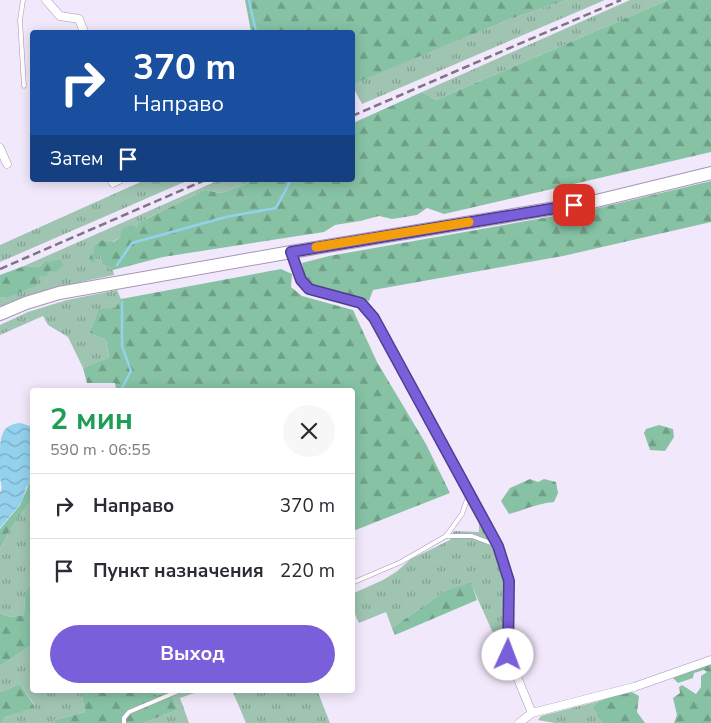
<!DOCTYPE html>
<html lang="ru">
<head>
<meta charset="utf-8">
<style>
  body { margin:0; font-family:"Nunito Sans",sans-serif; background:#f7f7f7; color:#2b2b33; height:100vh; display:flex; flex-direction:column; font-size:19px; white-space:nowrap }
  * { box-sizing:border-box; margin:0 }
  p { font-size:16px; color:#7c7c81 }
  .icon { flex:none; width:28px; height:28px; fill:none; stroke:currentColor; stroke-width:2; stroke-linecap:round; stroke-linejoin:round }
  .map { position:relative; flex:1; overflow:hidden }
  .side { position:absolute; left:30px; top:388px; width:325px; height:305px; display:flex; flex-direction:column; background:#fff; border-radius:5px; box-shadow:0 2px 12px #0003 }
  .side>* { flex:none }
  .banner { position:absolute; left:30px; top:30px; width:325px; height:152px; border-radius:5px; box-shadow:0 2px 12px #0003; background:#1a4fa0; color:#fff; overflow:hidden }
  .pin { position:absolute; display:grid; place-items:center; width:42px; height:42px; color:#fff; margin:-21px; border-radius:10px; box-shadow:0 2px 8px #0006 }
  .me { position:absolute; width:55px; margin:-28px; rotate:2deg; stroke-linejoin:round; filter:drop-shadow(0 0 4px #0008) }
  .turn { display:flex; align-items:center; gap:18px; height:105px; padding:0 20px; font-size:22px }
  .turn .icon { width:65px; height:65px; stroke-width:2.5 }
  .turn b { display:block; font-size:35px; line-height:42px }
  .then { display:flex; align-items:center; height:48px; padding:0 20px; background:#0003; gap:10px; font-size:19px }
  .round { display:grid; place-items:center; flex:none; width:52px; height:52px; border-radius:26px; background:#f7f7f7 }
  .summary { display:flex; align-items:center; justify-content:space-between; height:85px; padding:0 20px }
  h1 { font-size:30px; font-weight:700; line-height:38px; color:#1e9e55 }
  .primary-button { display:flex; gap:10px; margin-top:auto; padding:10px 20px }
  .primary-button a { flex:1; height:58px; border-radius:30px; background:#795fda; color:#fff; font-size:20px; font-weight:700; line-height:58px; text-align:center }
  ul { padding:0; list-style:none }
  li { display:flex; align-items:center; gap:15px; height:65px; padding:0 20px; border-top:1px solid #e1e1e2 }
  li div { flex:1 }
  li b { display:block; font-size:19px }
  li em { font-style:normal }
  .map>svg:first-child { display:block }
  .grass { fill:url(#grass-tufts) }
  .forest { fill:url(#forest-firs) }
  .water { fill:url(#water-waves) }
  .lines { fill:none; stroke-linecap:round; stroke-linejoin:round }
  .stream { stroke:#93d1ed; stroke-width:2.5 }
  .lane-casing { stroke:#a796b4; stroke-width:5 }
  .street-casing { stroke:#a796b4; stroke-width:9 }
  .primary-casing { stroke:#a796b4; stroke-width:14 }
  .lane { stroke:#fff; stroke-width:4 }
  .street { stroke:#fff; stroke-width:8 }
  .primary { stroke:#fff; stroke-width:12 }
  .rail { stroke:#7d7584; stroke-width:2.5; stroke-dasharray:8 4; stroke-linecap:butt }
  .route-casing { stroke:#4f3e8e; stroke-width:12 }
  .route { stroke:#795fda; stroke-width:9 }
  .slow { stroke:#f59e0b; stroke-width:9 }
</style>
</head>
<body>
<div class="map">
<svg width="711" height="723" viewBox="0 0 711 723">
  <defs>
    <pattern id="grass-tufts" width="24" height="20" patternUnits="userSpaceOnUse" patternTransform="scale(1.25)"><rect width="24" height="20" fill="#9fc4b1"/><path d="M3 7l-1-3M5 7V3M7 7l1-3M15 17l-1-3M17 17v-4M19 17l1-3" fill="none" stroke="#83a092"/></pattern>
    <pattern id="forest-firs" width="22" height="20" patternUnits="userSpaceOnUse" patternTransform="scale(1.25)"><rect width="22" height="20" fill="#87c2a5"/><path d="M5 1l3.5 6h-7zM16 11l3.5 6h-7z" fill="#709f88"/></pattern>
    <pattern id="water-waves" width="16" height="10" patternUnits="userSpaceOnUse" patternTransform="scale(1.25)"><rect width="16" height="10" fill="#93d1ed"/><path d="M0 5q4-4 8 0t8 0" fill="none" stroke="#79abc2"/></pattern>
  </defs>
  <rect width="100%" height="100%" fill="#f2e8fb"/>
  <g class="grass">
    <path d="M567,0H605L362,104L353,87L352,84L510,19Z"/>
    <path d="M630,0H668L436,100L422,92Z"/>
    <path d="M145,180H189L0,262V245Z"/>
    <path d="M219,180H252L244,185L221,193L205,190L144,220L138,223L139,228L112,242L101,240L95,245L97,255H100L102,264L113,270L114,275C75,283 37,290 0,307V297L6,298L40,276L52,262H44L39,267L24,266Z"/>
    <path d="M117,290L121,299L115,308L90,333L106,340L109,359L83,368L68,337L48,325L43,316L0,335V325L28,312L67,300Z"/>
    <path d="M32,499V582L25,592L24,615L9,617L0,613V549L9,531Z"/>
    <path d="M479,518C485,529 492,541 497,553C509,583 507,617 505,649L501,651L471,584L446,590L392,628L386,612L359,623C354,613 350,603 354,593L383,580L396,572L411,559L450,540L454,531L479,532Z"/>
    <path d="M32,645V690H81L85,712L54,720L55,723H2L5,717L35,706L20,684L0,692V666Z"/>
    <path d="M144,690H203L180,698L189,723H143L177,710L157,696L154,693Z"/>
    <path d="M232,690H317L330,723H246Z"/>
    <path d="M599,701L592,707L603,723H555L538,720L541,716Z"/>
  </g>
  <g class="forest">
    <path d="M245,0H567L510,19L353,84L352,32H251Z"/>
    <path d="M668,0H711V152L444,214L427,208L417,215L392,219L379,216L360,221L335,225L324,232L163,257L113,270L102,264L100,255L97,256L95,261L92,263L89,259L91,255L94,253L95,245L101,240L113,242L120,238L122,229L131,225L138,228V223L144,220L205,190L221,193L244,185L252,180H352L353,123L422,92L436,100Z"/>
    <path d="M711,181V222L563,256L373,290L369,301L314,286L305,278L302,263L329,256L594,209Z"/>
    <path d="M56,260H61L63,266L56,272L50,270L46,276H40L37,285L6,298L0,297V275L24,266L39,267L44,262H52Z"/>
    <path d="M281,269L292,274L291,287L302,296L353,310L377,362L426,444L450,493L353,531L352,390H116L115,383H87L83,368L109,358L106,340L90,333L99,309L115,308L121,299Z"/>
    <path d="M659,425L673,429L674,437L665,451L650,450L644,433L646,429Z"/>
    <path d="M32,477V499L9,531L0,549V529L20,505Z"/>
    <path d="M530,479L538,482L544,479L556,482L558,493L554,502C539,503 524,510 509,514L501,501L510,488Z"/>
    <path d="M32,582V645L0,666V613L9,617L24,615L25,592Z"/>
    <path d="M471,583L477,600L395,635L392,628L446,590Z"/>
    <path d="M711,663V723H674L677,715L673,698L680,693L679,687L682,685L696,694L701,687V676L707,672L704,670L694,673L693,678L678,683L672,677Z"/>
    <path d="M20,684L35,707L5,717L2,723H0V692Z"/>
    <path d="M81,690C96,690 149,685 157,696L170,691L177,710L143,723H55L54,720L85,712Z"/>
    <path d="M630,691L639,696L637,712L645,723H603L592,707L599,701Z"/>
  </g>
  <path class="water" d="M21,423L32,427V471L21,503L0,528V493C3,487 1,484 0,478C0,471 0,464 0,458C0,439 0,424 21,423Z"/>
  <g class="lines">
    <g class="stream">
      <path d="M249,0L256,32"/>
      <path d="M117,265L132,243L226,217L276,208L291,180"/>
      <path d="M121,390L131,371L122,346V302"/>
      <path d="M27,485L32,472"/>
    </g>
    <defs>
      <g id="lane">
        <path d="M23,0L20,20L24,86"/>
        <path d="M446,536L462,514L469,494"/>
        <path d="M352,583L401,562L446,536H472L496,545"/>
        <path d="M124,723V718L129,712L181,690"/>
      </g>
      <g id="street">
        <path d="M46,0L60,16L79,19L84,32"/>
        <path d="M0,148L7,164"/>
        <path d="M113,183L119,180"/>
        <path d="M291,252L301,280L309,289L361,303L374,317L498,546L509,581L508,655L532,713"/>
        <path d="M519,723L532,713L634,687L711,660"/>
      </g>
      <path id="primary" d="M0,314L26,303L59,293L291,252L592,202L711,173"/>
    </defs>
    <use href="#lane" class="lane-casing"/>
    <use href="#street" class="street-casing"/>
    <use href="#primary" class="primary-casing"/>
    <use href="#lane" class="lane"/>
    <use href="#street" class="street"/>
    <use href="#primary" class="primary"/>
    <g class="rail">
      <path d="M352,116L621,0"/>
      <path d="M0,269L205,180"/>
    </g>
  </g>
  <g class="lines">
    <defs>
      <path id="route" d="M508,655L509,581L498,546L374,318L361,303L309,289L301,280L291,252L574,205"/>
    </defs>
    <use href="#route" class="route-casing"/>
    <use href="#route" class="route"/>
    <path class="slow" d="M316,247L469,222"/>
  </g>
</svg>
<div class="pin" style="left:574px;top:205px;background:#d93025"><svg class="icon" aria-label="arrive" viewBox="0 0 24 24"><path d="M6 21V4h12l-3 4 3 4H6"/></svg></div>
<svg class="me" style="left:508px;top:655px" viewBox="-20 -20 40 40"><circle r="19" fill="#fff"/><path d="M0-13L10 11 0 6-10 11z" fill="#795fda"/></svg>
<div class="banner">
<div class="turn"><svg class="icon" aria-label="right" viewBox="0 0 24 24"><path d="M7 20v-9h11M14 6l5 5-5 5"/></svg><div><b>370 m</b>Направо</div></div>
<div class="then">Затем<svg class="icon" aria-label="arrive" viewBox="0 0 24 24"><path d="M6 21V4h12l-3 4 3 4H6"/></svg></div>
</div>
<section class="side">
<div class="summary"><div><h1>2 мин</h1><p>590 m · 06:55</p></div><a class="round"><svg class="icon" aria-label="close" viewBox="0 0 24 24"><path d="M6 6l12 12M18 6L6 18"/></svg></a></div>
<ul>
<li><svg class="icon" aria-label="right" viewBox="0 0 24 24"><path d="M7 20v-9h11M14 6l5 5-5 5"/></svg><div><b>Направо</b></div><em>370 m</em></li>
<li><svg class="icon" aria-label="arrive" viewBox="0 0 24 24"><path d="M6 21V4h12l-3 4 3 4H6"/></svg><div><b>Пункт назначения</b></div><em>220 m</em></li>
</ul>
<div class="primary-button"><a>Выход</a></div>
</section>
</div>
</body>
</html>
